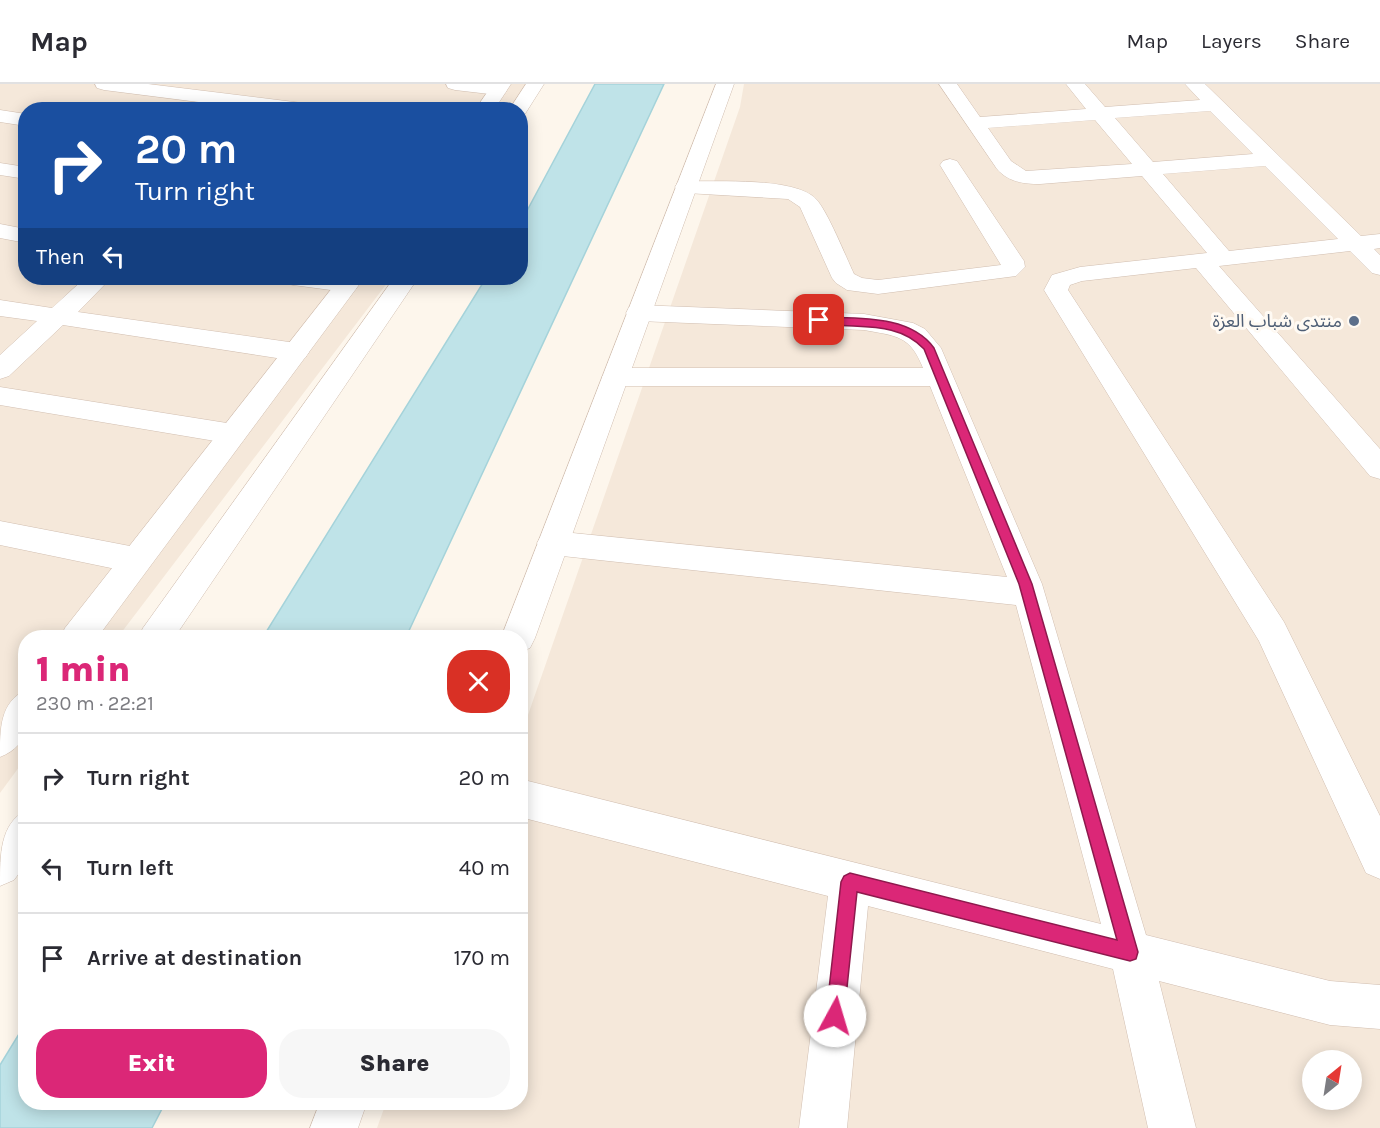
<!DOCTYPE html>
<html lang="en">
<head>
<meta charset="utf-8">
<style>
  body { margin:0; font-family:Karla,"Noto Sans Arabic",sans-serif; background:#f7f7f7; color:#2b2b33; height:100vh; display:flex; flex-direction:column; font-size:22px; white-space:nowrap }
  * { box-sizing:border-box; margin:0 }
  p { font-size:20px; color:#7c7c81 }
  .icon { flex:none; width:33px; height:33px; fill:none; stroke:currentColor; stroke-width:2; stroke-linecap:round; stroke-linejoin:round }
  .map { position:relative; flex:1; overflow:hidden }
  .drawer { position:absolute; left:18px; top:546px; width:510px; height:480px; display:flex; flex-direction:column; background:#fff; border-radius:24px; box-shadow:0 3px 15px #0003 }
  .drawer>* { flex:none }
  .hud { position:absolute; left:18px; top:18px; width:510px; height:183px; border-radius:24px; box-shadow:0 3px 15px #0003; background:#1a4fa0; color:#fff; overflow:hidden }
  .needle { width:39px; rotate:30deg }
  .buttons { position:absolute; left:1302px; top:966px; display:grid; gap:12px }
  .buttons a { display:grid; place-items:center; width:60px; height:60px; border-radius:50%; background:#fff; box-shadow:0 3px 15px #0003; font-size:30px }
  .pin { position:absolute; display:grid; place-items:center; width:51px; height:51px; color:#fff; margin:-26px; border-radius:12px; box-shadow:0 3px 9px #0006 }
  .me { position:absolute; width:66px; margin:-33px; rotate:6deg; stroke-linejoin:round; filter:drop-shadow(0 0 4px #0008) }
  .turn { display:flex; align-items:center; gap:21px; height:126px; padding:0 18px; font-size:27px }
  .turn .icon { width:78px; height:78px; stroke-width:2.5 }
  .turn b { display:block; font-size:42px; line-height:51px }
  .then { display:flex; align-items:center; height:57px; padding:0 18px; background:#0003; gap:12px; font-size:22px }
  .round { display:grid; place-items:center; flex:none; width:63px; height:63px; border-radius:24px; background:#f7f7f7 }
  .head { display:flex; align-items:center; justify-content:space-between; height:102px; padding:0 18px }
  h1 { font-size:36px; font-weight:800; line-height:45px; color:#db2777 }
  .button { display:flex; gap:12px; margin-top:auto; padding:12px 18px }
  .button a { flex:1; height:69px; border-radius:24px; background:#db2777; color:#fff; font-size:24px; font-weight:800; line-height:69px; text-align:center }
  .button a+a { background:#f7f7f7; color:#2b2b33 }
  ul { padding:0; list-style:none }
  li { display:flex; align-items:center; gap:18px; height:90px; padding:0 18px; border-top:2px solid #e1e1e2 }
  li div { flex:1 }
  li b { display:block; font-size:22px }
  li em { font-style:normal }
  header { display:flex; align-items:center; gap:36px; box-sizing:border-box; height:84px; padding:0 30px; background:#fff; border-bottom:2px solid #e1e1e2 }
  header strong { font-size:28px }
  nav { display:flex; gap:33px; margin-inline-start:auto; font-size:21px }
  .map>svg:first-child { display:block }
  .residential { fill:#f5e8da; fill-rule:evenodd }
  .water { fill:#bfe3e8; stroke:#a5d3da; stroke-width:1.5 }
  .lines { fill:none; stroke-linecap:round; stroke-linejoin:round }
  .minor-casing { stroke:#d1beb0; stroke-width:1 }
  .tertiary-casing { stroke:#d1beb0; stroke-width:1 }
  .minor { fill:#fff; fill-rule:evenodd }
  .tertiary { fill:#fff; fill-rule:evenodd }
  .route { fill:#db2777; stroke:#8e194d; stroke-width:1.5 }
  .service-dot { fill:#5c6f8a; stroke:#fffaf3; stroke-width:2 }
  .labels { text-anchor:middle; stroke-width:6; stroke-linejoin:round; paint-order:stroke }
  .far-service-label { font-size:18px; fill:#4e5e75; stroke:#fffaf3; text-anchor:end }
</style>
</head>
<body>
<header>
<strong>Map</strong>
<nav><a>Map</a><a>Layers</a><a>Share</a></nav>
</header>
<div class="map">
<svg width="1380" height="1044" viewBox="0 0 1380 1044">
  <rect width="100%" height="100%" fill="#fdf6ec"/>
  <g class="residential">
    <path d="M0,0H532L515,25L26,26V194H391L118,553L26,554L25,675L0,709Z"/>
    <path d="M744,0H1380V1044H377L386,1019L520,1018L521,651L740,23ZM1312,976H1352V1016H1312Z"/>
  </g>
  <g class="water">
    <path d="M595,0H664L406,553H263L486,194H520L521,138Z"/>
    <path d="M25,940L26,1018L165,1019L152,1044H0V981Z"/>
  </g>
  <g class="lines">
    <defs>
      <g id="minor">
        <path d="M95,0H148L310,20L317,22L319,26H261L104,6L97,4Z"/>
        <path d="M446,0H500L507,5L505,9L498,11L455,6L448,4Z"/>
        <path d="M939,0H957L980,33L1086,25L1066,0H1085L1105,23L1200,16L1185,0H1205L1361,152L1380,150V164L1374,165L1380,171V191L1372,189L1350,167L1219,182L1380,365V395L1370,392L1196,184L1082,197L1070,201L1068,206L1284,538L1380,732V795L1366,789L1259,557L1044,206L1052,191L1080,183L1207,169L1142,92L1040,100C1024,100 1008,98 997,85ZM1210,27L1253,70L1153,78L1115,34ZM1095,36L1132,80L1026,87L1011,77L988,44ZM1265,82L1338,155L1229,167L1163,90Z"/>
        <path d="M0,26L26,30V42L0,38Z"/>
        <path d="M950,75L957,77L1024,177L1025,183L1016,192L878,210L847,206L836,199L832,194L800,123L788,115L686,109L678,108L675,103L678,98L686,97C718,98 795,93 816,115C827,126 846,173 854,190L862,194L878,196L1001,181L940,81L943,77Z"/>
        <path d="M0,79L26,83V95L0,91Z"/>
        <path d="M0,140L26,145V159L0,154Z"/>
        <path d="M85,194H111L78,228L296,259L305,262L309,268L305,274L296,277L63,241L9,292L0,295V271L37,237L0,232V216L52,224Z"/>
        <path d="M281,194H345L355,196L358,201L355,206L346,208L293,201L285,199Z"/>
        <path d="M638,221L864,230L913,239L925,245L941,264L1042,500L1146,851L1330,897L1380,901V945L1330,941L1159,897L1196,1044H1148L1113,885L868,822L847,1044H799L828,812L520,733V695L1101,840L1016,521L553,471L542,468L537,459L542,450L553,447L1007,493L930,302H615L606,299L602,293L606,287L615,284H923C910,251 896,252 864,246L638,237L629,235L626,229L629,223Z"/>
        <path d="M0,303L233,340L243,343L247,350L243,357L233,360L0,321Z"/>
        <path d="M0,437L135,463L146,467L151,476L146,485L135,489L0,461Z"/>
      </g>
      <g id="tertiary">
        <path d="M493,0H511L494,26H475Z"/>
        <path d="M526,0H544L525,30L520,31V26H509Z"/>
        <path d="M716,0H734L535,554L530,564L520,568V554H501Z"/>
        <path d="M340,194H364L97,554H60L65,544Z"/>
        <path d="M394,194H418L174,554H138L143,544Z"/>
        <path d="M26,606C26,635 33,660 0,673C0,644 0,618 26,606Z"/>
        <path d="M26,726V780L14,796L0,802C0,770 0,740 26,726Z"/>
        <path d="M320,1018H367L358,1044H310Z"/>
      </g>
    </defs>
    <use href="#minor" class="minor-casing"/>
    <use href="#tertiary" class="tertiary-casing"/>
    <use href="#minor" class="minor"/>
    <use href="#tertiary" class="tertiary"/>
  </g>
  <path class="route" d="M819,233C857,235 909,230 934,264L1032,500L1138,868L1136,875L1130,877L857,808L844,932L841,939L835,941L828,939L826,932L841,798L844,792L850,789L1117,856L1019,500L924,265C895,234 853,247 815,238L814,236Z"/>
  <circle class="service-dot" cx="1354" cy="237" r="6"/>
  <g class="labels">
    <g class="far-service-label">
      <text x="1342" y="243">منتدى شباب العزة</text>
    </g>
  </g>
</svg>
<div class="buttons">
<a><svg class="needle" viewBox="-14 -14 28 28"><path d="M0-13l5 13h-10z" fill="#e53935"/><path d="M0 13l5-13h-10z" fill="#7c7c81"/></svg></a>
</div>
<div class="pin" style="left:819px;top:236px;background:#d93025"><svg class="icon" aria-label="arrive" viewBox="0 0 24 24"><path d="M6 21V4h12l-3 4 3 4H6"/></svg></div>
<svg class="me" style="left:835px;top:932px" viewBox="-20 -20 40 40"><circle r="19" fill="#fff"/><path d="M0-13L10 11 0 6-10 11z" fill="#db2777"/></svg>
<div class="hud">
<div class="turn"><svg class="icon" aria-label="right" viewBox="0 0 24 24"><path d="M7 20v-9h11M14 6l5 5-5 5"/></svg><div><b>20 m</b>Turn right</div></div>
<div class="then">Then<svg class="icon" aria-label="left" viewBox="0 0 24 24"><path d="M17 20v-9H6M10 6l-5 5 5 5"/></svg></div>
</div>
<section class="drawer">
<div class="head"><div><h1>1 min</h1><p>230 m · 22:21</p></div><a class="round" style="background:#d93025;color:#fff"><svg class="icon" aria-label="close" viewBox="0 0 24 24"><path d="M6 6l12 12M18 6L6 18"/></svg></a></div>
<ul>
<li><svg class="icon" aria-label="right" viewBox="0 0 24 24"><path d="M7 20v-9h11M14 6l5 5-5 5"/></svg><div><b>Turn right</b></div><em>20 m</em></li>
<li><svg class="icon" aria-label="left" viewBox="0 0 24 24"><path d="M17 20v-9H6M10 6l-5 5 5 5"/></svg><div><b>Turn left</b></div><em>40 m</em></li>
<li><svg class="icon" aria-label="arrive" viewBox="0 0 24 24"><path d="M6 21V4h12l-3 4 3 4H6"/></svg><div><b>Arrive at destination</b></div><em>170 m</em></li>
</ul>
<div class="button"><a>Exit</a><a>Share</a></div>
</section>
</div>
</body>
</html>
